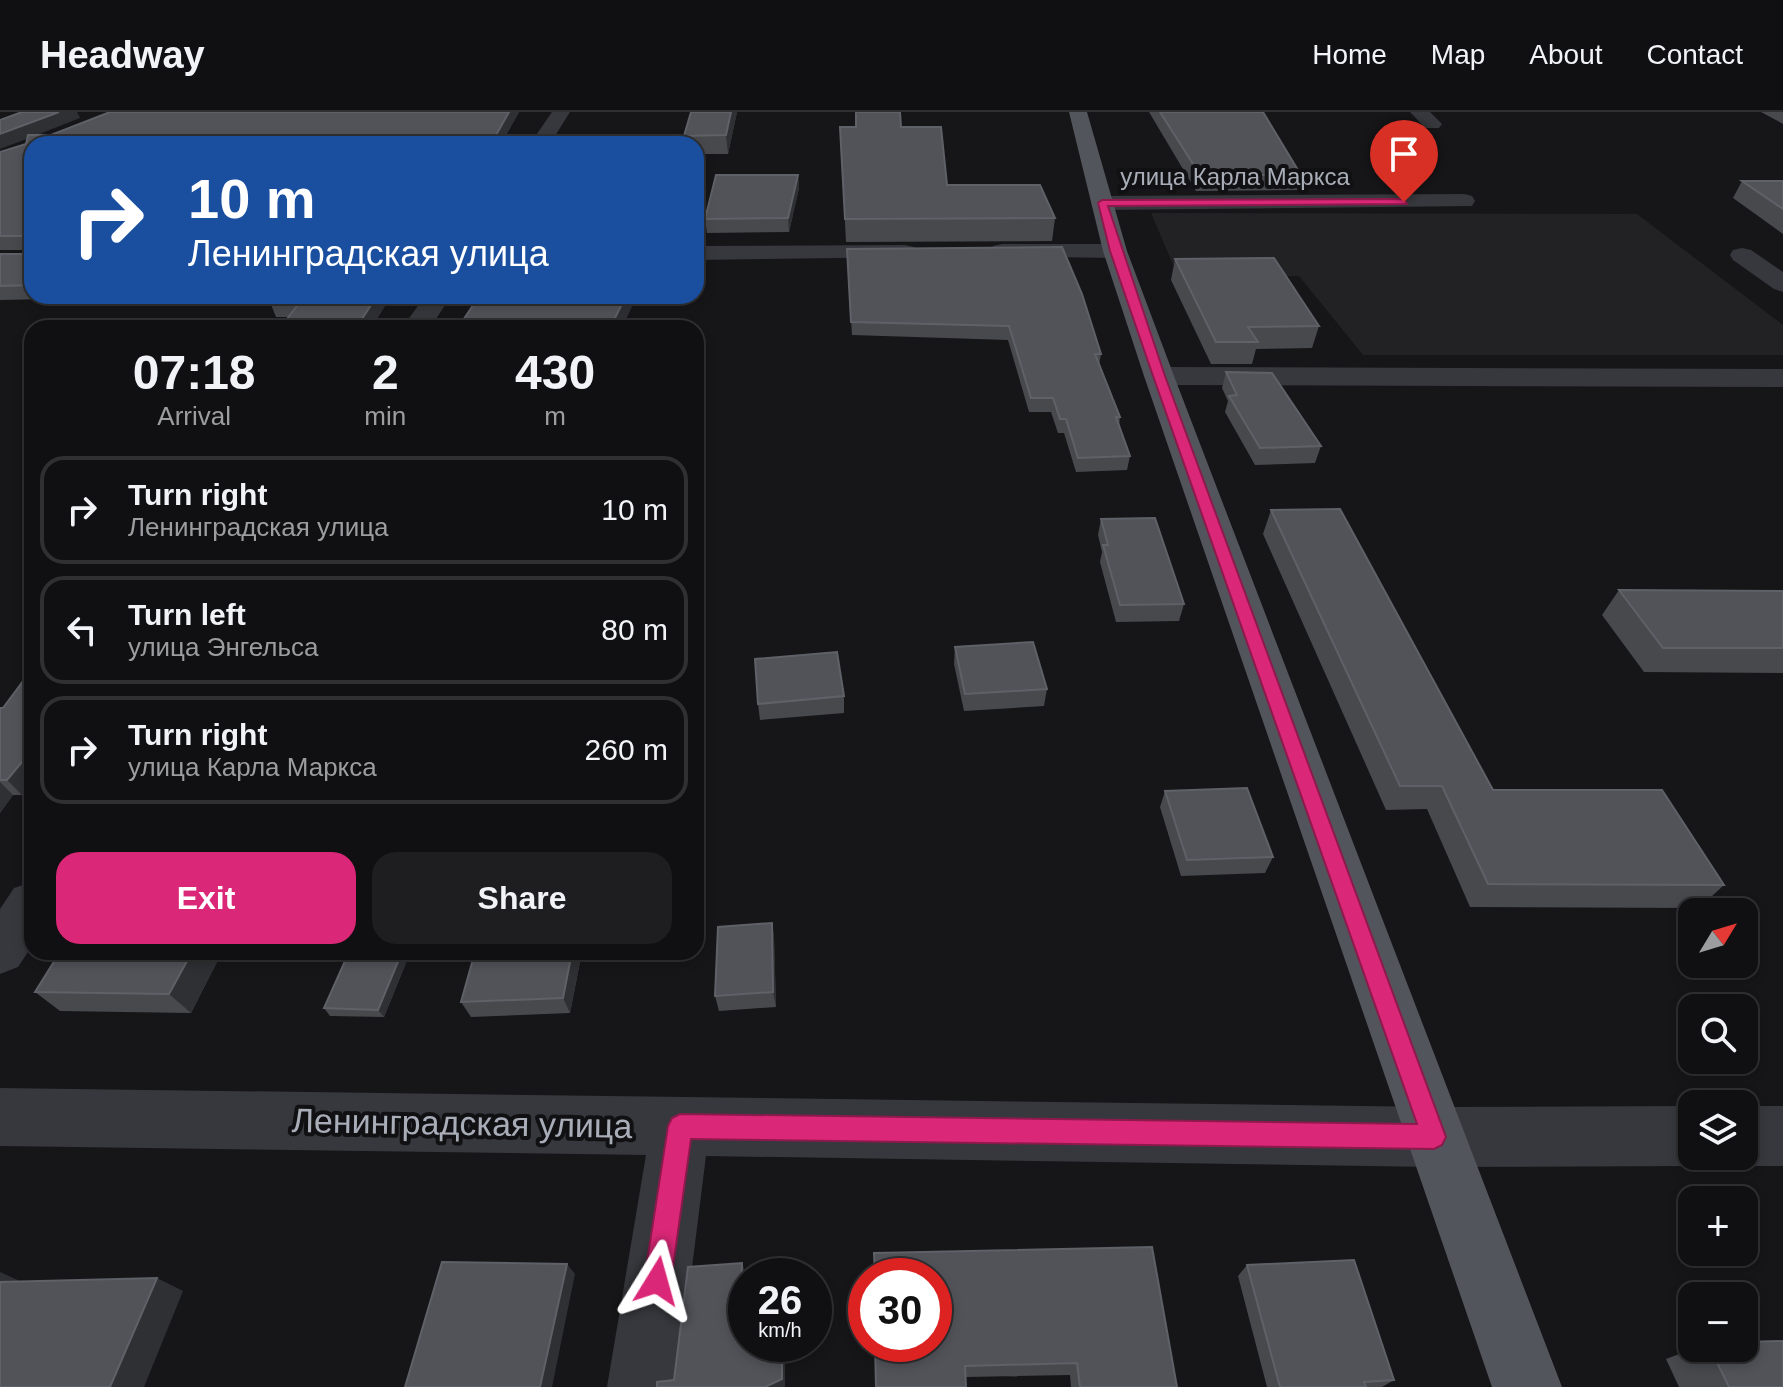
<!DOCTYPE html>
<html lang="en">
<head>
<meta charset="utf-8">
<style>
  body { margin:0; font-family:Helvetica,sans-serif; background:#1e1e20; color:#f1f3f6; height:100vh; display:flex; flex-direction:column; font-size:30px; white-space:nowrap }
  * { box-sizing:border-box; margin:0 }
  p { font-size:26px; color:#9c9d9f }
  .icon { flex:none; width:44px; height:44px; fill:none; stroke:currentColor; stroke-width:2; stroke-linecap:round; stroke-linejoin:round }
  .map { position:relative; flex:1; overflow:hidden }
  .drawer { position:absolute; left:24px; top:208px; width:680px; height:640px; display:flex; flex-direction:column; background:#101012; border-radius:24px; box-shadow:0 4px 12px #0003,0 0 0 2px #303032 }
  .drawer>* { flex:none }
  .top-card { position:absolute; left:24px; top:24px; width:680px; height:168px; border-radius:24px; box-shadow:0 4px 12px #0003,0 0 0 2px #303032; background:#1a4fa0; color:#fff; overflow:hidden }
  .needle { width:52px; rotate:52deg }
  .controls { position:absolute; left:1678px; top:786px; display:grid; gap:16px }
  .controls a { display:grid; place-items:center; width:80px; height:80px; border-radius:16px; background:#101012; box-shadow:0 4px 12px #0003,0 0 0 2px #303032; font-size:40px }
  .speed { position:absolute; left:728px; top:1146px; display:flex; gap:16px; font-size:40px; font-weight:700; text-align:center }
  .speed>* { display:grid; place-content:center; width:104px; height:104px; border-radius:50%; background:#101012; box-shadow:0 4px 12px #0003,0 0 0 2px #303032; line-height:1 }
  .speed small { font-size:20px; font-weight:400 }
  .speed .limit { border:12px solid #d22; background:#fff; color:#111 }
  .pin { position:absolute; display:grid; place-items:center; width:68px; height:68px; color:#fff; margin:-82px -34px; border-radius:50% 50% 50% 0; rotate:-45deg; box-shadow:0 0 8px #0007 }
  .pin .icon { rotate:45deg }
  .me { position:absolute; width:88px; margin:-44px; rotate:8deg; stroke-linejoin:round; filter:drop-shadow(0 0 6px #0008) }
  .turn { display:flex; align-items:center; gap:28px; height:168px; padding:0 32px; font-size:36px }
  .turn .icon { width:104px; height:104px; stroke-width:2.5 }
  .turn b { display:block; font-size:56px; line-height:68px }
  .eta { display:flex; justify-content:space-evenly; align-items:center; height:136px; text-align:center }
  .eta b { font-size:48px; font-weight:600; line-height:56px }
  .cta { display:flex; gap:16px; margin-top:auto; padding:16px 32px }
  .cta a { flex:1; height:92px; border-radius:24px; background:#db2777; color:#fff; font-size:32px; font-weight:600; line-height:92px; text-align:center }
  .cta a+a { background:#1e1e20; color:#f1f3f6 }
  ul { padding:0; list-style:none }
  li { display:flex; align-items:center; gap:24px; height:108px; margin:0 16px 12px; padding:0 16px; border:4px solid #303032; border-radius:24px }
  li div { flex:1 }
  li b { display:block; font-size:30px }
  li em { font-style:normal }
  header { display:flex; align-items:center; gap:48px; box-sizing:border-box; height:112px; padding:0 40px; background:#101012; border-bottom:2px solid #303032 }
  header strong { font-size:38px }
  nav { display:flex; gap:44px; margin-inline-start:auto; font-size:28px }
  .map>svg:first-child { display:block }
  .built { fill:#222225 }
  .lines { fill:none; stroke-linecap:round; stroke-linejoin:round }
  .minor { fill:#37383d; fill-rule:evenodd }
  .major { fill:#53555c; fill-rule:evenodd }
  .wall { fill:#47494d }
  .shaded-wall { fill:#2f3033 }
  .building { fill:#525359; stroke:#5f6168; stroke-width:2 }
  .route { fill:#db2777; stroke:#8e194d; stroke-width:2 }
  .labels { text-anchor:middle; stroke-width:8; stroke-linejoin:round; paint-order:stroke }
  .far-street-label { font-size:24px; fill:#a8adb8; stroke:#111113 }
  .near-street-label { font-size:34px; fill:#a8adb8; stroke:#111113 }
</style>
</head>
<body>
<header>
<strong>Headway</strong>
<nav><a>Home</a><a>Map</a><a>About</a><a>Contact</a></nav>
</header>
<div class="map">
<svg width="1783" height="1275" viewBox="0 0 1783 1275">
  <rect width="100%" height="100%" fill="#161618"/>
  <path class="built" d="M1151,101L1637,102L1783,213V243H1363L1299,164H1178Z"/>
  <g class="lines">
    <g class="minor">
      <path d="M552,0H570L550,32H530Z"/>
      <path d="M1410,0H1430L1442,12L1439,16H1425Z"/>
      <path d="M1464,82L1472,84L1475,89L1472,94L1102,98L1091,91L1102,84Z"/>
      <path d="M1002,132H1115L1124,134L1127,139L1124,144L1115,146L993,144L990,139L993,134Z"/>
      <path d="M905,133L914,135L917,140L914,145L696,148V134Z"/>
      <path d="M1742,136L1751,138L1783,160V180L1774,177L1733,148L1730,143L1733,138Z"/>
      <path d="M425,184H451L430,216H402Z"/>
      <path d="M1159,255L1783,257V275L1159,273L1149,270L1144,264L1149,258Z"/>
      <path d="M32,770V834L18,855L0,862V797L14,776Z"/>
      <path d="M0,976L1434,995L1692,994V1044H1713L1692,1054L1434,1055L706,1044L677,1275H607L646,1043L0,1034Z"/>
      <path d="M1744,994H1783V1054H1744L1723,1045L1744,1044Z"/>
    </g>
    <path class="major" d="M1069,0H1087L1127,139L1174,264L1562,1275H1492L1144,264L1103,139Z"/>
  </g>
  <g class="wall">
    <path d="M519,0L501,32H32V184H199L0,188V142H26V138H0V40L26,32L27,26L0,37L80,6L37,23Z"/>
    <path d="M737,0L728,42H696V32H685L684,24Z"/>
    <path d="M1149,0H1263L1301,63L1297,78L1196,79Z"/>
    <path d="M1761,0H1783V12Z"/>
    <path d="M840,15H901L947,73L1055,106L1052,129L846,130Z"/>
    <path d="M798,63L799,76L789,120L707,121L705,107Z"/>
    <path d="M1742,69H1783V122L1733,86Z"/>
    <path d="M847,137L1101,242L1099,253L1120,305L1119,314L1130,344L1127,358L1076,360L1064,321H1058L1051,300H1029L1008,228L852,223Z"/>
    <path d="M1175,147L1319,214L1312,236L1256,237L1252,252H1211L1171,168Z"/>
    <path d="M214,184H396L393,189H388L371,216H280L289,205H276L270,190L272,188H216Z"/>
    <path d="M1226,260L1321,334L1315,351L1255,353L1225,300L1228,289L1222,276Z"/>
    <path d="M1271,398L1493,678L1724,773L1699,796L1470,795L1427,697L1386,698L1263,422Z"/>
    <path d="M1101,407L1184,492L1179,509L1116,510L1100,450L1102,440L1098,423Z"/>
    <path d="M1619,478L1783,479V561L1644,560L1602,503Z"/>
    <path d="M955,535L1047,577L1044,594L964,599L954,552Z"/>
    <path d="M32,557V670L22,683H13L0,701V596H3Z"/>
    <path d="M844,584V601L760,608L758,592Z"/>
    <path d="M1165,679L1273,745L1265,761L1181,764L1160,695Z"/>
    <path d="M772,811L774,826L776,895L719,899L715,884Z"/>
    <path d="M60,840H222L191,901L60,899L35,880Z"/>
    <path d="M475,840H582L570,901L471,905L461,890Z"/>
    <path d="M408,846L384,905L330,904L324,896Z"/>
    <path d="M1247,1153L1394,1268L1382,1275H1267L1238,1164Z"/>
    <path d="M934,1164L1177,1275H1071L1070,1263L966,1265Z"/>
    <path d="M1695,1236H1744L1783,1275H1679L1666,1247Z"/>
  </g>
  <g class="shaded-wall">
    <path d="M59,0H77L80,6L0,37V22Z"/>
    <path d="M509,0H519L501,32H491Z"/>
    <path d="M731,0H737L728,42L726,23Z"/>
    <path d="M798,63L799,76L789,120L788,106Z"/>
    <path d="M377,184H386L388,189L371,216H356Z"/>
    <path d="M626,184H637L622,216H610Z"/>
    <path d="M32,638V670L22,683L7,668Z"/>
    <path d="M0,670L13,683L0,701Z"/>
    <path d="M772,811L774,826L776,895L773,880Z"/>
    <path d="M192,840H222L191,901L169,882Z"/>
    <path d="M402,840H404L408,846L384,905L378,898Z"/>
    <path d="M572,840H582L570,901L563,886Z"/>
    <path d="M742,1151L746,1162L745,1206L741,1196Z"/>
    <path d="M567,1152L575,1162L552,1275H540Z"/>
    <path d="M0,1160L22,1170L0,1178Z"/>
    <path d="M157,1166L183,1179L144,1275H110Z"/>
    <path d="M782,1232H785V1275H765Z"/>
  </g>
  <g class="building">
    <path d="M22,0H59L0,22V8Z"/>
    <path d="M110,0H509L491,32H32V173L0,174V142H26V124H0V40L26,32L28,23H51Z"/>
    <path d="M691,0H731L726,23L684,24Z"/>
    <path d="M856,0H900L901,15H941L947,73H1040L1055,106L845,107L840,15H856Z"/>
    <path d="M1160,0H1263L1301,63H1200Z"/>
    <path d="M716,63H798L788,106L705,107Z"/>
    <path d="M1742,69H1783V97Z"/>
    <path d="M1062,135L1082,182L1101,242H1095L1120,305H1116L1130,344L1078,346L1066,307H1060L1053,286H1031L1009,214L851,210L847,137Z"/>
    <path d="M1274,146L1319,214L1248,215L1258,230H1216L1175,147Z"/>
    <path d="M276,184H377L356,216H280L300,190H270Z"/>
    <path d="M479,184H626L610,216H458Z"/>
    <path d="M1226,260L1272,261L1321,334L1260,336L1229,284L1237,283Z"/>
    <path d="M1340,397L1493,678H1662L1724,773L1488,772L1442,674H1400L1271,398Z"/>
    <path d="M1155,406L1184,492L1120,493L1103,433H1108L1101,407Z"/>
    <path d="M1619,478L1783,479V536H1663Z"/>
    <path d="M1033,530L1047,577L965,582L955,535Z"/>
    <path d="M837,540L844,584L758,592L755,547Z"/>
    <path d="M32,557V638L7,668H0V596H3Z"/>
    <path d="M1247,676L1273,745L1187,748L1165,679Z"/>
    <path d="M772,811L773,880L715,884L718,815Z"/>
    <path d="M60,840H192L169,882L35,880Z"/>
    <path d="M349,840H402L378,898L324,896Z"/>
    <path d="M475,840H572L563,886L461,890Z"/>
    <path d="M1152,1135L1177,1275H1080L1077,1251L965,1254L966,1275H876L875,1232H934V1164H875L874,1141Z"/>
    <path d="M1354,1148L1394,1268L1364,1270L1366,1275H1280L1247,1153Z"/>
    <path d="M442,1150L567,1152L540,1275H405Z"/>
    <path d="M742,1151L741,1196H746V1232H782V1267L765,1275H657V1270L674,1268L688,1155Z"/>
    <path d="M157,1166L110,1275H0V1170Z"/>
    <path d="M1783,1229V1275H1729L1710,1236H1744V1230Z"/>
  </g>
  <path class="route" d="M1404,87L1407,92L1108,94L1165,264L1446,1025L1442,1033L1434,1037L691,1027L671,1169L667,1178L657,1182L648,1178L644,1169L668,1014L672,1006L680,1002L1417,1012L1153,264L1110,139L1098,91L1102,88Z"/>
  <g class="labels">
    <g class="far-street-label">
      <text x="1235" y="73">улица Карла Маркса</text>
    </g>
    <g class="near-street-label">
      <text transform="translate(462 1011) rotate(1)" y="12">Ленинградская улица</text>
    </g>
  </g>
</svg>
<div class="controls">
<a><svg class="needle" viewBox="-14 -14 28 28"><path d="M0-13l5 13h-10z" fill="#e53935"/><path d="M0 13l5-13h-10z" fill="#9c9d9f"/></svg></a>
<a><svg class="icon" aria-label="search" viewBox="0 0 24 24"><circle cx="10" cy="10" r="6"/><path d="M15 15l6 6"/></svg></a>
<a><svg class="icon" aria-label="layers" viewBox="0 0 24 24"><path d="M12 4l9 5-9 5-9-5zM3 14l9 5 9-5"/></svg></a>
<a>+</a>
<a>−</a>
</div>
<div class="speed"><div>26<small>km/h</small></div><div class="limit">30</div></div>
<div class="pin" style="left:1404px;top:90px;background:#d93025"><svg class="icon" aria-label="arrive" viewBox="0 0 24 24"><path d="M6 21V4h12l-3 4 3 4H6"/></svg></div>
<svg class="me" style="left:657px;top:1169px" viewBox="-20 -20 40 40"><path d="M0-17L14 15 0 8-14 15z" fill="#db2777" stroke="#fff" stroke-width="4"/></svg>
<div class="top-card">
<div class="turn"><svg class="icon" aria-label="right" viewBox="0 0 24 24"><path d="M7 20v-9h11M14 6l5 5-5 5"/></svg><div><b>10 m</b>Ленинградская улица</div></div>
</div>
<section class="drawer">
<div class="eta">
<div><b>07:18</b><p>Arrival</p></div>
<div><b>2</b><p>min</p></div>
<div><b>430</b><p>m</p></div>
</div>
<ul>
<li><svg class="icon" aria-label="right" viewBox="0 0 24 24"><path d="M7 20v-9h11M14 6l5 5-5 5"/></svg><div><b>Turn right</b><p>Ленинградская улица</p></div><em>10 m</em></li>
<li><svg class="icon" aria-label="left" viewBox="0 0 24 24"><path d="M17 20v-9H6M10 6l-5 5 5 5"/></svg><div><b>Turn left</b><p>улица Энгельса</p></div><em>80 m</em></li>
<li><svg class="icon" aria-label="right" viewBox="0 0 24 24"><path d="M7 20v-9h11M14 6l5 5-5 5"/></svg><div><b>Turn right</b><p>улица Карла Маркса</p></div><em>260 m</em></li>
</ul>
<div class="cta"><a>Exit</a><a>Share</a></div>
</section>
</div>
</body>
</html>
